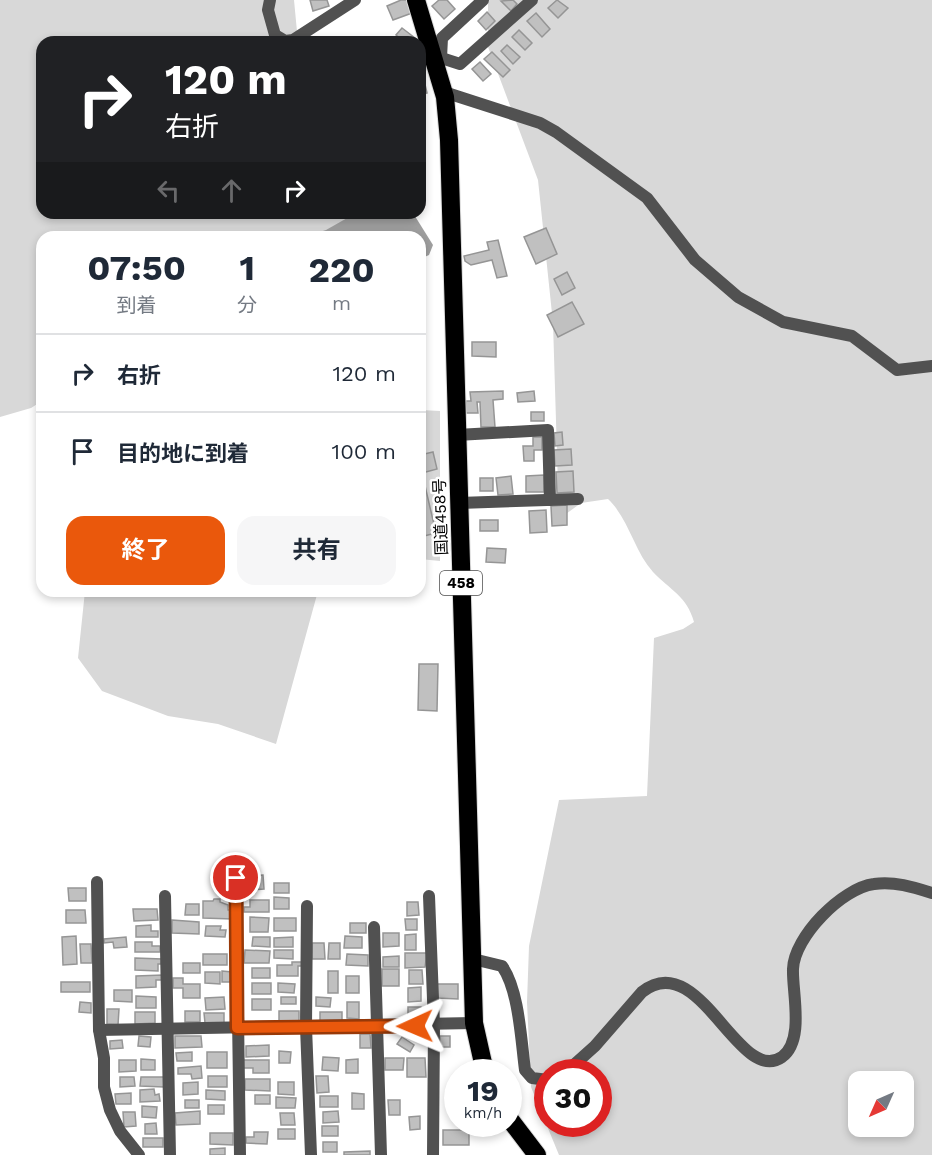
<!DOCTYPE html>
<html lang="ja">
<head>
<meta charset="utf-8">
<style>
  body { margin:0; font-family:"Work Sans","Noto Sans JP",sans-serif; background:#f6f6f7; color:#1f2937; height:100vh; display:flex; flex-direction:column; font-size:22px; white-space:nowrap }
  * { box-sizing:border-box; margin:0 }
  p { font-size:20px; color:#747a83 }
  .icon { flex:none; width:33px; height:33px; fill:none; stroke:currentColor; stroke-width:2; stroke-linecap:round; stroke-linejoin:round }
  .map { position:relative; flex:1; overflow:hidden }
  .sheet { position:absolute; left:36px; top:231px; width:390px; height:366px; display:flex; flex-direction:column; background:#fff; border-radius:18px; box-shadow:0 3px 9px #0003 }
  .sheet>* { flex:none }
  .guide { position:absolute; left:36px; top:36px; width:390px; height:183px; border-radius:18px; box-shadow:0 3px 9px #0003; background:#202124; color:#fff; overflow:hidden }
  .needle { width:39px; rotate:225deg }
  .fabs { position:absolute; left:848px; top:1071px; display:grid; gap:12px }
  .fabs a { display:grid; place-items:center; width:66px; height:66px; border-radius:12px; background:#fff; box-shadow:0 3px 9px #0003; font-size:30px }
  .speed { position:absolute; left:444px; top:1059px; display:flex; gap:12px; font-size:30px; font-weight:700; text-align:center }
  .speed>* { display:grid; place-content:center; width:78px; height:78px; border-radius:50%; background:#fff; box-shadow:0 3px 9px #0003; line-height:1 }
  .speed small { font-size:15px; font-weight:400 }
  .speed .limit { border:9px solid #d22; background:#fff; color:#111 }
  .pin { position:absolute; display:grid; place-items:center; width:51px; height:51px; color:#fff; margin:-26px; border:3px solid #fff; border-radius:50%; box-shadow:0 2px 6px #0007 }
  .me { position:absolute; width:66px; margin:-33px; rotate:269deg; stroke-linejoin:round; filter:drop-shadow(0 0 4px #0008) }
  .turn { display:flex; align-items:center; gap:21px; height:126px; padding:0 30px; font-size:27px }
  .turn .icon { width:78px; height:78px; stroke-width:2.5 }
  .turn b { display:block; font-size:42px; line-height:51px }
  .lanes { display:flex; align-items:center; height:57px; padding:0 30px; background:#0003; justify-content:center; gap:30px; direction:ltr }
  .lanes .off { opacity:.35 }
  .eta { display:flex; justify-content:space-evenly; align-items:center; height:102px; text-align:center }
  .eta b { font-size:36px; font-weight:700; line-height:42px }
  .action { display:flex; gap:12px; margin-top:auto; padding:12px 30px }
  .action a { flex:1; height:69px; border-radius:18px; background:#ea580c; color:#fff; font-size:24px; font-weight:700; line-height:69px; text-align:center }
  .action a+a { background:#f6f6f7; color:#1f2937 }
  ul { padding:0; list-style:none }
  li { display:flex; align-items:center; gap:18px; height:78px; padding:0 30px; border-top:2px solid #e0e1e3 }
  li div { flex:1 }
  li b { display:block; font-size:22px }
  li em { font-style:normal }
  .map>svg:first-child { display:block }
  .green { fill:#d8d8d8; fill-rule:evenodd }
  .water { fill:#9f9f9f }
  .building { fill:#c0c0c0; stroke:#959595; stroke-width:1.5 }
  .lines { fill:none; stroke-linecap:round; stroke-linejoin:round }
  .highway-casing { stroke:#dbdbdb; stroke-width:20 }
  .minor { stroke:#515151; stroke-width:12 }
  .highway { stroke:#000; stroke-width:18 }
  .route-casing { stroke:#983908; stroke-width:15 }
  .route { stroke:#ea580c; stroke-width:10 }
  .labels { text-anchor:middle; stroke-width:5; stroke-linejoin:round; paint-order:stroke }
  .shield { fill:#fff; stroke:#4c4c4c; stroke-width:1.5 }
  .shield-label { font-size:15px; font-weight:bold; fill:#000 }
  .street-label { font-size:16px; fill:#000; stroke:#fff }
</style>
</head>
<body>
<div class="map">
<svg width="932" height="1155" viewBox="0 0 932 1155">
  <rect width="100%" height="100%" fill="#fff"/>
  <g class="green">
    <path d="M0,0H294L298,42H42V213H372L371,237H42V401L31,408L0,417Z"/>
    <path d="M488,0H932V1155H559L531,1087L527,1002L529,946L559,800L647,796L654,638L683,629L694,622C687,596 670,590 653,572C634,551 629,519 608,499L581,503L559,519L553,323L538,180L488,47ZM548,1072H598V1124H548ZM858,1082H903V1126H858Z"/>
    <path d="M420,410L440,411V561L420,559Z"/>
    <path d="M85,591H318L276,744L218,724L168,716L102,691L78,658Z"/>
  </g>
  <path class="water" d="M356,213H413L433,245L429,255L420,259V237H304L326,230Z"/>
  <g class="building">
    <path d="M310,0H327L329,6L313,11Z"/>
    <path d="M401,0H407L412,13L393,20L387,6Z"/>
    <path d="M439,0H447L455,9L444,19L432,6Z"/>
    <path d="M513,0L517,4L511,11L501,1Z"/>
    <path d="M557,0L568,8L558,18L548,8Z"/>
    <path d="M487,12L495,21L486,30L478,21Z"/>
    <path d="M536,13L550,29L542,37L527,21Z"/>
    <path d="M402,28L419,41V42H405L396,35Z"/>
    <path d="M519,30L532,43L525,50L512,37Z"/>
    <path d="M507,45L520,57L513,64L501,51Z"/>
    <path d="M492,52L510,70L503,77L484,59Z"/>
    <path d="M480,62L491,74L483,81L472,69Z"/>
    <path d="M423,76L427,93L420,95V77Z"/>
    <path d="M546,228L557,254L536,264L524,237Z"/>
    <path d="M498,240L507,276L497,278L492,260L471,265L465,261L464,256L489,250L487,242Z"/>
    <path d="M567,272L575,288L562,295L554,279Z"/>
    <path d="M572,302L584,324L558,337L547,315Z"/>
    <path d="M472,342H496V357L472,356Z"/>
    <path d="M503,391V399L493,400L495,427H481L480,402H477L478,413H466V401H471L470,392Z"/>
    <path d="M534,391L535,401L518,402L517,393Z"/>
    <rect x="531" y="412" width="13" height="9"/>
    <path d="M562,432L563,445L555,446L554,433Z"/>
    <path d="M533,437H542V450H534V461H524L523,446H533Z"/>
    <path d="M571,449L572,465L555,466L554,450Z"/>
    <path d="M433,452L437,469L422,473L436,533L420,537V455Z"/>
    <path d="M573,471L574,492L557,493L556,472Z"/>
    <path d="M544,475V492H526V476Z"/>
    <path d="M511,476L513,494L498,495L496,478Z"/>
    <rect x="480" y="478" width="13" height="13"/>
    <path d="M567,505V525L552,526L551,506Z"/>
    <path d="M546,510L547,532L530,533L529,511Z"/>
    <rect x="480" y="520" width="18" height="11"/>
    <path d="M487,548L506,549L505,563L486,562Z"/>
    <path d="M419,664H438L437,711L418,710Z"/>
    <path d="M263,875L264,889L248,890L247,876Z"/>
    <rect x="274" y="883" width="15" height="10"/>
    <path d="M68,888H86V901H69Z"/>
    <path d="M274,897L289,898V909H274Z"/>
    <path d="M214,899H220V902L228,905V910H232V919L203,918V901H213Z"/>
    <path d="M250,900H269V912H244V907H250Z"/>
    <path d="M407,902H418L419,915L407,916Z"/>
    <path d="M186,904H199V915H185Z"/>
    <path d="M133,909H157L158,920L134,921Z"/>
    <path d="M66,910H85L86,923H66Z"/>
    <path d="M250,917L269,918L268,932H250Z"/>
    <rect x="274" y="918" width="22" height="13"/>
    <path d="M405,919H417V930H406Z"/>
    <path d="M172,920L199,922V934L172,933Z"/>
    <rect x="350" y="923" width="16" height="10"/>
    <path d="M151,925V931H158V937H136V926Z"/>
    <path d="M206,926H221L220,930H226L225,937L205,936Z"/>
    <path d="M383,933H399V946L383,947Z"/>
    <path d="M416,934V950H405V935Z"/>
    <path d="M76,936L77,964L63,965L62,937Z"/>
    <path d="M345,936L362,937V948H344Z"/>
    <path d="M126,937L127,947L114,948L113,942L104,943V939Z"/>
    <path d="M253,937H270V947L252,946Z"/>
    <path d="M293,937V947H274V938Z"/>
    <path d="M135,942H152V946H160V952H135Z"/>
    <path d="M312,943H324L325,959H312Z"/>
    <path d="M329,943H340V959H328Z"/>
    <path d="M80,944H91L92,963H81Z"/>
    <path d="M245,950L270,951L269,963H244Z"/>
    <path d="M274,950H293V959L274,958Z"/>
    <path d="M405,953H427L425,967L405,968Z"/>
    <rect x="203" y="954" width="24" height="11"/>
    <path d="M347,954L368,955V966L346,965Z"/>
    <path d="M399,956V967H383V957Z"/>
    <path d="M135,958L162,959L161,964H158V971L135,970Z"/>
    <path d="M292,962H302V966H298V976H277V965H292Z"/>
    <rect x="183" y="963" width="17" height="10"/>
    <rect x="252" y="968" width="18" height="10"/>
    <rect x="382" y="969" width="17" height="17"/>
    <path d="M409,970H422L423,984H409Z"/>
    <path d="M222,971L232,972L231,982H222Z"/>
    <rect x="328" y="971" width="10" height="22"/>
    <path d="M205,972H220V984L205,983Z"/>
    <path d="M163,975V980H156V987L136,988V976Z"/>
    <rect x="346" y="976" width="13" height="17"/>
    <path d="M173,978H183V984H200V998H183V988H173Z"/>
    <rect x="61" y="982" width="29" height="10"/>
    <rect x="252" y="983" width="19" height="11"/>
    <path d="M278,983L295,984L294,993L278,992Z"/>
    <path d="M437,984H458V999L437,998Z"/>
    <path d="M421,987V1001L408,1002V988Z"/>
    <path d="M114,990H132V1002L114,1001Z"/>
    <path d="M136,996L156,997V1008H136Z"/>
    <path d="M224,997L225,1009L206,1010L205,998Z"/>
    <rect x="281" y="997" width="15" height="7"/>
    <path d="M316,997L331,998L330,1007L316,1006Z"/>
    <rect x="252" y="999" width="19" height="11"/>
    <path d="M80,1002L91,1003V1013L79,1012Z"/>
    <path d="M347,1002H359V1019L347,1018Z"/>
    <path d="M408,1007H421L422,1020L408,1021Z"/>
    <path d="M107,1009H119L118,1025L107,1024Z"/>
    <rect x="185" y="1011" width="15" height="11"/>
    <rect x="279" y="1011" width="20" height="11"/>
    <path d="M135,1012H155V1023L135,1024Z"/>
    <rect x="320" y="1012" width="22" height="10"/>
    <path d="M204,1013H224V1023H205Z"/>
    <path d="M360,1034H370L371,1048H360Z"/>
    <path d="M139,1036L151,1037L150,1047L138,1046Z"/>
    <path d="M175,1036H201L202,1047L175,1048Z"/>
    <rect x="440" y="1036" width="10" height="11"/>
    <path d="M402,1037L414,1045L410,1052L397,1044Z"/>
    <path d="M122,1040L123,1048L110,1049V1041Z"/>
    <path d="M269,1045V1056L246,1057V1046Z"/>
    <path d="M279,1051L291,1052L290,1063H279Z"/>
    <path d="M192,1052V1061H177L176,1053Z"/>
    <rect x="207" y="1052" width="20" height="16"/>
    <path d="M323,1057L339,1058L338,1071L322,1070Z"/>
    <path d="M385,1058H404L403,1070H385Z"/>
    <path d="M407,1058H425L426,1077H407Z"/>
    <path d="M141,1059L155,1060V1070H141Z"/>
    <path d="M358,1059V1073H346V1060Z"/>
    <path d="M119,1060H136V1071L119,1072Z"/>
    <path d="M243,1060H269V1073H253V1068H243Z"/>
    <path d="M201,1066L202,1078L192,1079L191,1074H178V1068Z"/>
    <rect x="208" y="1076" width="19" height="11"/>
    <path d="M316,1076H328L329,1092L317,1093Z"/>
    <path d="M120,1077H134L135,1086L120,1087Z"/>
    <path d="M141,1077H164V1087L140,1086Z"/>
    <path d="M245,1079H270V1091L245,1090Z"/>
    <path d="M198,1082V1094L183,1095V1083Z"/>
    <path d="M278,1082H294V1095L278,1094Z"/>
    <path d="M154,1089L155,1095L159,1094L160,1101L140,1102V1090Z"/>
    <path d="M206,1090L225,1091V1100L206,1099Z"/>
    <path d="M131,1093V1104H116L115,1094Z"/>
    <path d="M352,1093L364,1094V1109H352Z"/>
    <rect x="255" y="1095" width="15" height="9"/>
    <rect x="320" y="1096" width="18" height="11"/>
    <path d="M276,1097L296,1098L295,1108H276Z"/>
    <rect x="185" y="1100" width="14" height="8"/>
    <path d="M388,1100H400V1115H389Z"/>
    <rect x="208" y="1105" width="16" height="9"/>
    <path d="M142,1106L157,1107L156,1118L142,1117Z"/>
    <path d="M200,1111V1124L176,1125L175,1113Z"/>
    <path d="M338,1111L339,1122L323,1123V1112Z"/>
    <path d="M123,1112H135L136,1126L124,1127Z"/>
    <path d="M280,1113H294L295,1125H281Z"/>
    <path d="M420,1116V1129L410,1130L409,1117Z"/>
    <path d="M156,1123L157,1134H145V1124Z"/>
    <rect x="322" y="1126" width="16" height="10"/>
    <rect x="278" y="1129" width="17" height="10"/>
    <rect x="443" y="1130" width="26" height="15"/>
    <path d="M254,1132H268L267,1144L246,1143V1137H254Z"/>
    <path d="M210,1133H233V1145L210,1144Z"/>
    <rect x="143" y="1138" width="20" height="9"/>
    <rect x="323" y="1142" width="14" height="10"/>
    <path d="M225,1148V1155H210V1149Z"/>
    <path d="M370,1151V1155H344V1152Z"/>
  </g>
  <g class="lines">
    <defs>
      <g id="highway">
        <path d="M416,0L445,97L449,140L474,1023L485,1072"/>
        <path d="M508,1117L537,1155"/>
      </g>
    </defs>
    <use href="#highway" class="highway-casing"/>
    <g class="minor">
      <path d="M270,0L268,10L275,35L285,41L293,40L355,0"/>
      <path d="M432,55L460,64L532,0"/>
      <path d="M441,58L442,38L483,0"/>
      <path d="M444,92L540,123L556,132L647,198L695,260L738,297L783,322L852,336L897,370L932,366"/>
      <path d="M457,435L548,430L550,500"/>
      <path d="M459,503L578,499"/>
      <path d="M236,878L240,1155"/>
      <path d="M97,882L99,1030L104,1058V1087L110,1110L120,1131L139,1155"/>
      <path d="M165,896L170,1155"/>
      <path d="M429,896L434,1025L433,1155"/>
      <path d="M307,906L306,1027L311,1155"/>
      <path d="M374,927L381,1155"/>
      <path d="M473,959L502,966C519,990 521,1040 525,1070L532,1078L548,1080"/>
      <path d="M99,1030L474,1023"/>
      <path d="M566,1072L595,1046L642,992C699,946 739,1087 782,1057C805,1040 792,992 793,969C794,937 842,888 874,884C894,881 913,887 932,893"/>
    </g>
    <use href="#highway" class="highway"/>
  </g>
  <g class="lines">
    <defs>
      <path id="route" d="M236,878L237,1028L415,1026"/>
    </defs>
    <use href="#route" class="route-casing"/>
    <use href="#route" class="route"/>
  </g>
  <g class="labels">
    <rect class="shield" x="440" y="571" width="42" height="24" rx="4.5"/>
    <g class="shield-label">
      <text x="461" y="588">458</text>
    </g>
    <g class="street-label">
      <text transform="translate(440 517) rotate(-92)" y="6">国道458号</text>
    </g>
  </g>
</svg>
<div class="fabs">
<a><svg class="needle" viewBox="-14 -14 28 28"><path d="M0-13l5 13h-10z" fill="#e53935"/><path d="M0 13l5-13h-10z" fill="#747a83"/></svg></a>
</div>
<div class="speed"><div>19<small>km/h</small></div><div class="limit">30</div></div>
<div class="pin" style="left:236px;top:878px;background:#d93025"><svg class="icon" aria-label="arrive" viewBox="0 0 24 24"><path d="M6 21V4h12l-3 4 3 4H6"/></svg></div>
<svg class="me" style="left:415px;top:1026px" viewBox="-20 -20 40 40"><path d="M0-17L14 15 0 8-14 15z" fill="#ea580c" stroke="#fff" stroke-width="4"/></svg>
<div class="guide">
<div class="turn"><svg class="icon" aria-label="right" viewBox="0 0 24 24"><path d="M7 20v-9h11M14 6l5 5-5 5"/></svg><div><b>120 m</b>右折</div></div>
<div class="lanes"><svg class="icon off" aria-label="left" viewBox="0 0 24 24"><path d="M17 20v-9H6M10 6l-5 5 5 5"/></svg><svg class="icon off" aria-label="ahead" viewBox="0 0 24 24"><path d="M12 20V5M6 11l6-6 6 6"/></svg><svg class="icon" aria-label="right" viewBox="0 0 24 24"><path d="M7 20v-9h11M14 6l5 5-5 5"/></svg></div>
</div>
<section class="sheet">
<div class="eta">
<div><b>07:50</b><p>到着</p></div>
<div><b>1</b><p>分</p></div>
<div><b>220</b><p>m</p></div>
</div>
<ul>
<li><svg class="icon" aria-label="right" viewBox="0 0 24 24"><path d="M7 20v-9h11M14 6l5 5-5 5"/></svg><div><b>右折</b></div><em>120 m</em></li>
<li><svg class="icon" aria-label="arrive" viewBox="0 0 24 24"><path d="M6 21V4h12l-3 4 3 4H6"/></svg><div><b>目的地に到着</b></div><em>100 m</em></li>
</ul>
<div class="action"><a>終了</a><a>共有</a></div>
</section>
</div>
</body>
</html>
